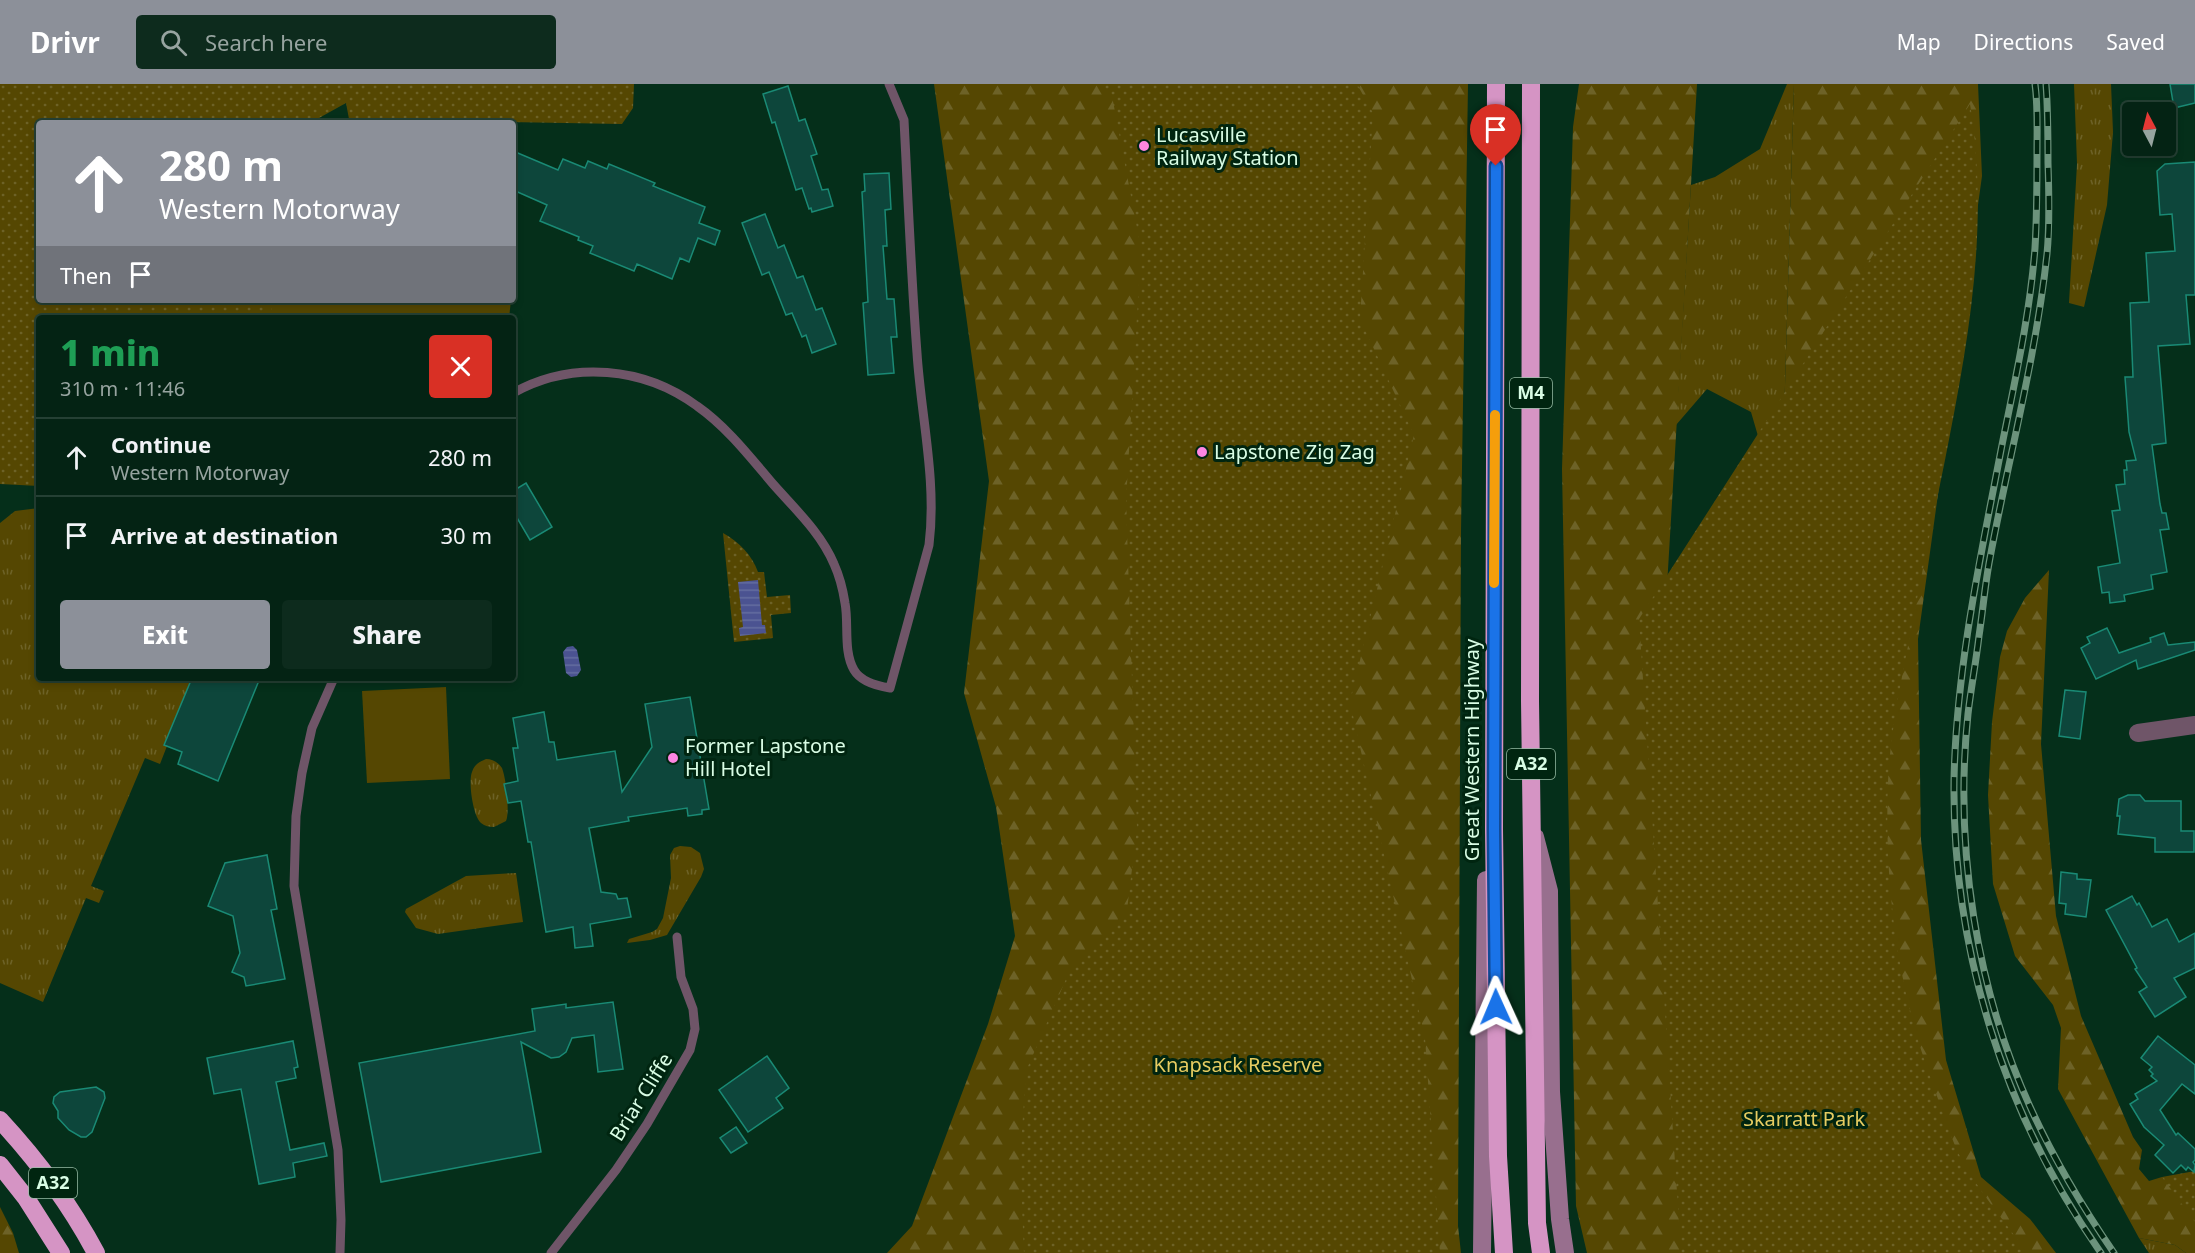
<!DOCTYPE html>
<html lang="en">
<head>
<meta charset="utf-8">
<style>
  body { margin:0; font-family:"Noto Sans",sans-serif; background:#0d2b1d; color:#f1f3f6; height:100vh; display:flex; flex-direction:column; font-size:22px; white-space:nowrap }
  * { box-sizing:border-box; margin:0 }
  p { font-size:20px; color:#97a4a0 }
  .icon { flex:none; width:33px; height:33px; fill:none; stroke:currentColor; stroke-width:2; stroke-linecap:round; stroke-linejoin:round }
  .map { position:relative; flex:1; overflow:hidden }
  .sheet { position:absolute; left:36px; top:231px; width:480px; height:366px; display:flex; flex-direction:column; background:#042314; border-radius:6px; box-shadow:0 3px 9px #0003,0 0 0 2px #254034 }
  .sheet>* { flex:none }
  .top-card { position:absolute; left:36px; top:36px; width:480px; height:183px; border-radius:6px; box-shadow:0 3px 9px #0003,0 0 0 2px #254034; background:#8c9099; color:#fff; overflow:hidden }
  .needle { width:39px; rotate:353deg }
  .buttons { position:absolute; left:2122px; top:18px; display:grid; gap:12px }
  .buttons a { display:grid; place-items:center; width:54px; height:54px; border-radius:6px; background:#042314; box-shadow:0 3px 9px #0003,0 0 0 2px #254034; font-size:30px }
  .pin { position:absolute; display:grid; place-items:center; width:51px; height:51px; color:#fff; margin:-62px -26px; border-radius:50% 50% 50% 0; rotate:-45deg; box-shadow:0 0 6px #0007 }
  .pin .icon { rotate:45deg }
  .me { position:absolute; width:66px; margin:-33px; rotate:359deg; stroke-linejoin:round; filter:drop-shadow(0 0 4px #0008) }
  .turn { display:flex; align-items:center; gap:21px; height:126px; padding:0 24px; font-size:27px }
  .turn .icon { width:78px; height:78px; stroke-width:2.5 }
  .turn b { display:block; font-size:42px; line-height:51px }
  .then { display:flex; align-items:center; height:57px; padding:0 24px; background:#0003; gap:12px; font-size:22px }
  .round { display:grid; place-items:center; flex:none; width:63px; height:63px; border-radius:6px; background:#0d2b1d }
  .head { display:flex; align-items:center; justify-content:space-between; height:102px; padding:0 24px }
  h1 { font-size:36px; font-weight:800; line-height:45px; color:#1e9e55 }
  .action { display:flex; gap:12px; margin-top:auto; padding:12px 24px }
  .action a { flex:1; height:69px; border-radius:6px; background:#8c9099; color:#fff; font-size:24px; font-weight:800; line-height:69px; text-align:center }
  .action a+a { background:#0d2b1d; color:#f1f3f6 }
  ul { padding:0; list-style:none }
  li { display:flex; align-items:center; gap:18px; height:78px; padding:0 24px; border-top:2px solid #254034 }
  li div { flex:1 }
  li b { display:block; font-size:22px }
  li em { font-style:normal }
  header { display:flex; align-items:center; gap:36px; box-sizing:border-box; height:84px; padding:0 30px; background:#8c9099; color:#fff }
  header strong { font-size:28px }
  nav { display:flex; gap:33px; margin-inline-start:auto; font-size:21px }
  .search { width:420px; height:54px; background:#0d2b1d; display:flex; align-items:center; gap:15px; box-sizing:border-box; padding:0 21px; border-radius:6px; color:#97a4a0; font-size:22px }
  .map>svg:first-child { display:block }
  .grass { fill:url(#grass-tufts) }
  .forest { fill:url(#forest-firs) }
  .park { fill:url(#park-dots) }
  .garden { fill:#554702 }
  .water { fill:url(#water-rules) }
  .building { fill:#0d463b; stroke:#1a8a75; stroke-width:1.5 }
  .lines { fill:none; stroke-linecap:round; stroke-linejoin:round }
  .lane { stroke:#6f5568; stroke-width:9 }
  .street { stroke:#6f5568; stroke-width:18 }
  .secondary { stroke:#986f8e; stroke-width:18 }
  .highway { stroke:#d594c4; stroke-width:18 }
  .rail-casing { stroke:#6c937c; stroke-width:7 }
  .rail { stroke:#002510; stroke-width:4.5; stroke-dasharray:14; stroke-linecap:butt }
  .route-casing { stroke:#114b97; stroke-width:15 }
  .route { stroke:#1a73e8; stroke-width:10 }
  .slow { stroke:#f59e0b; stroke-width:10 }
  .poi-dot { fill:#fd86e2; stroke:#002510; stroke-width:2 }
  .labels { text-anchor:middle; stroke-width:6; stroke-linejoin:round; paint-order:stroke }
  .shield { fill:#002510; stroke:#98bca5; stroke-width:1.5 }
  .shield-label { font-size:18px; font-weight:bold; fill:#d9fde5 }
  .poi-label { font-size:20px; fill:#d9fde5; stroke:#002510; text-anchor:start }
  .street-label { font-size:20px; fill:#d9fde5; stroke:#002510 }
  .park-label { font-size:20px; fill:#e6cc61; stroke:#002510 }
</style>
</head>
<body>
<header>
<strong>Drivr</strong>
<div class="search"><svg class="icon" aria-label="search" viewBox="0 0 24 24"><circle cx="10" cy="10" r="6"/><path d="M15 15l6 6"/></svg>Search here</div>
<nav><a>Map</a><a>Directions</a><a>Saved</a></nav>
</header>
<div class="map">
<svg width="2195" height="1169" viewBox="0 0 2195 1169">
  <defs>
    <pattern id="grass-tufts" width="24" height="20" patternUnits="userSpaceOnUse" patternTransform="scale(1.5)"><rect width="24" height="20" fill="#554702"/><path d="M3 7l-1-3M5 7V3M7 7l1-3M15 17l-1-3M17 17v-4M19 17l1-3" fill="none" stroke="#6d6227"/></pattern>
    <pattern id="forest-firs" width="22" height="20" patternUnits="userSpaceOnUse" patternTransform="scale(1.5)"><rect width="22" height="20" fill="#554702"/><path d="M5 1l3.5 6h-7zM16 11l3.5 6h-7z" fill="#6d6227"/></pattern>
    <pattern id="park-dots" width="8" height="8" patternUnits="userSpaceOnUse" patternTransform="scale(1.5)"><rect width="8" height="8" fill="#554702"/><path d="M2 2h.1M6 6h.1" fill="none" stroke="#6d6227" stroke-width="1.8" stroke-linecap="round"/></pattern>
    <pattern id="water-rules" width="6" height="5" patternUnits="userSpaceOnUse" patternTransform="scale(1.5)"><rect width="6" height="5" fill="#4b5391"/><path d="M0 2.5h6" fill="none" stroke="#646da0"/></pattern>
  </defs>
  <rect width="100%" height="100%" fill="#052f1a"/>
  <g class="grass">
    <path d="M1787,0H1794L1784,335L1777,417L1751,328L1707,305L1676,341L1691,101L1715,93L1760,65Z"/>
    <path d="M2074,0H2111L2113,48L2107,121L2084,223L2069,219L2077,80Z"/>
    <path d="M272,216H511L509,234H272Z"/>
    <path d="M39,424V594H192L164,661L167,662L160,680L145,674L91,802L104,807L99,819L86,814L43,918L0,899V439L15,427Z"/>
    <path d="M486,675C492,675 498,678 502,684C506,694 510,728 506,737L494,743C489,743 485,742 481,739C473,732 468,698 472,688C474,681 479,678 486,675Z"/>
    <path d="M680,762L691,763L700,769L704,785L701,793L667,851L650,856L627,859L629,855L652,848L657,845L663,834L671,794L670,771L674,764Z"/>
    <path d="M516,789L523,838L438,850L416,844L405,828L406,825L466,792Z"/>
    <path d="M2139,1154L2175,1161L2186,1169H2149Z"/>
  </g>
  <g class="forest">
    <path d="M934,0H1468L1461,447L1458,1142L1461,1169H887L912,1142L988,940L1015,852L996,723L964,609L989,397Z"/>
    <path d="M1579,0H1697L1659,636L1784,335L1794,0H1978L1982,92L1918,555L1921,756L1946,976L1981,1093L2030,1135L2056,1169H1587L1576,1122L1562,385L1573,43Z"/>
    <path d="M2049,486L2041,660L2056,832L2081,932L2133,1053L2142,1066L2139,1085L2149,1097L2162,1093L2195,1105V1169H2186L2175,1161L2139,1154L2058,1005L2061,944L2053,921L2015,872L1993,800L1988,711L1992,638L2000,573L2007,547L2025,514Z"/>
    <path d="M0,1123L13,1149L19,1169H0Z"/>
  </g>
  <g class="park">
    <path d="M0,0H634L633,24L622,40L349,35L346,19L310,39H39V216H272V234H39V402L0,400Z"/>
    <path d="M1102,0H1357L1373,29L1360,235L1414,351L1350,618L1425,954L1440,1169H1024L1020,1076L1026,987L1070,886L1127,826L1137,744L1126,417L1141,165L1112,12Z"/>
    <path d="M1970,20C1990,143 1968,260 1944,381C1932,439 1920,498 1909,557C1900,603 1890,651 1888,698C1884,800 1897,903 1932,998C1942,1025 1953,1063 1968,1087C1986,1115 2008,1142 2027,1169H1681L1639,535Z"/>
    <path d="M723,449C739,458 752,471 758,488H764L767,513L790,511L791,529L771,531L773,554L734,558Z"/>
    <path d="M2195,1087V1138L2162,1093Z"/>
  </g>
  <path class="garden" d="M446,603L450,695L367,699L362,607Z"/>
  <g class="water">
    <path d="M758,496L762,541H765L766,549L740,552L739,544L743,543L738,498Z"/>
    <path d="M573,562L577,566L581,586L577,592L571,593L566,589L563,568L567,563Z"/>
  </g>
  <g class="building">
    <path d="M2170,0H2195V19L2174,24Z"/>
    <path d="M788,2L799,37L805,35L817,70L811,72L822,106L828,105L833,122L812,128L811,124L809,125L802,104L796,106L775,38L772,39L763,10Z"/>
    <path d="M513,67L558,86L563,75L585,84L588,77L607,85L609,80L655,99L653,102L705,123L699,139L720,147L715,161L698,154L689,178L680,174L672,195L637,180L634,187L590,169L593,162L578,156L579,153L540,137L547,121L513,106Z"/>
    <path d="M2195,78V211H2186L2190,260L2158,262L2166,359L2152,361L2160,420L2162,429H2166L2169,445L2160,446L2167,488L2151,491L2153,505L2124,511L2125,517L2110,519L2109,508L2102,509L2098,483L2120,479L2112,427L2120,426L2116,401L2125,400L2124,386H2127L2126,377L2136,376L2129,348L2125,293H2133L2130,219L2149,218L2146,169L2175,167L2172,130L2160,131L2157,87L2165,80Z"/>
    <path d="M889,89L891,125L885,126L887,162H883L887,215H894L897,253H891L894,289L868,291L863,219L868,218L862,108L865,107L864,90Z"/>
    <path d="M765,130L778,164L784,161L797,194L803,192L816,226L822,224L836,260L812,269L806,251L802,253L792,229L786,231L769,188L762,191L742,139Z"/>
    <path d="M526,399L552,443L530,456L513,427V407Z"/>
    <path d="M2107,544L2119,569L2151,558L2150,554L2164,549L2168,561L2195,558V566L2138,585L2136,576L2096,595L2081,564L2090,559L2087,553Z"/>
    <path d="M192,594H260L218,697L178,680L182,668L164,661Z"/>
    <path d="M2065,606L2086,608L2080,655L2059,652Z"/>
    <path d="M690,613L709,725L702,726V730L688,732L687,724L628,733L629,737L589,744L601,808L616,810L618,815L627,814L631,833L590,840L593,862L575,864L573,843L546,848L531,758H528L521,717L508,719L504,700L518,697L513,664H518L513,634L544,628L549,658H554L557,676L615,667L622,708L652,663L645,620Z"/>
    <path d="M2128,711H2140L2145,717H2181V747H2194V768H2155V754L2118,750L2120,732H2117L2119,715Z"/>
    <path d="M267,771L277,825L271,826L285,895L246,902L244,893L232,888L240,869L233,832L208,822L225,779Z"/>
    <path d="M2061,788L2077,790V795L2091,796L2086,833L2065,830L2066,820L2059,819Z"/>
    <path d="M2132,812L2137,821L2139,819L2152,843L2167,835L2179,858L2195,849V884L2174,894L2186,913L2155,933L2139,908L2147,903L2135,885L2137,884L2106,826Z"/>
    <path d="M613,918L623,985L598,988L594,951L572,954L566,968L559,973L551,974L521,958L541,1068L381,1098L359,979L535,947L532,925L566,920V924Z"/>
    <path d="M2158,952L2195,981V1010L2182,1000L2160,1026L2176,1051L2178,1049L2195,1065V1076L2193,1078L2195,1081L2194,1088L2188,1083L2186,1086L2181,1081L2173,1089L2155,1071L2164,1061L2144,1043L2130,1020L2138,1015L2135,1010L2157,997L2151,992L2153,990L2149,986L2152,983L2141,974Z"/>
    <path d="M293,957L298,983L294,984L296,994L276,998L290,1066L324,1059L327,1072L293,1079L295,1093L259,1100L241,1005L214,1010L207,974Z"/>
    <path d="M767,972L789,1004L776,1014L783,1024L748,1048L719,1006Z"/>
    <path d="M96,1003L104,1008L105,1014L92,1048L86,1053H81L69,1046L58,1034V1027L53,1019L54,1013L60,1008Z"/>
    <path d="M736,1043L747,1059L731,1069L720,1054Z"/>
  </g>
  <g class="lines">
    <g class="lane">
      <path d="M513,309C572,276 644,283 697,322C727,343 750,373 773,400C795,425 821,449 834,480C839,491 843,506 845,519C849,540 843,567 854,586C861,598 877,602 890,604L929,461C937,397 921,332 917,269C911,191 908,113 904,36L889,0"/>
      <path d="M334,594L312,644L302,689L296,732L294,802L338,1066L341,1136L340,1169"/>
      <path d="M551,1169L616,1086L647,1040L690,966L695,945L693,925L681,893L677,853"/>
    </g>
    <path class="street" d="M2138,649L2195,641"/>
    <g class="secondary">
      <path d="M1535,753L1549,807L1551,1008L1560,1135L1565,1169"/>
      <path d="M1482,1169L1486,796"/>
    </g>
    <g class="highway">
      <path d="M1496,0L1494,745L1498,1072L1504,1169"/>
      <path d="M1531,0L1530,617L1537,1139L1541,1169"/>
      <path d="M0,1036C37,1076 70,1120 96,1169"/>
      <path d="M0,1081L26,1114L61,1169"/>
    </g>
    <defs>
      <g id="rail">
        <path d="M2035,0C2038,22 2037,45 2037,67C2037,99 2037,131 2035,164C2030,230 2015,296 2002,361C1981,471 1956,584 1954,697C1952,866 2004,1031 2101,1169"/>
        <path d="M2046,0C2048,26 2048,53 2048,79C2049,109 2050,140 2047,170C2036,273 2009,372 1990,474C1985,500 1983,526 1979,552C1976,578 1971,604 1968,630C1954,763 1976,906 2032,1027C2055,1077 2083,1124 2114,1169"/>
      </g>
    </defs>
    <use href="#rail" class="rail-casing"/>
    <use href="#rail" class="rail"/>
  </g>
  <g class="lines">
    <defs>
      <path id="route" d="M1496,82L1494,745L1496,923"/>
    </defs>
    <use href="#route" class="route-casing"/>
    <use href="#route" class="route"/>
    <path class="slow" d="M1494,499L1495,331"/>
  </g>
  <g class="poi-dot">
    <circle cx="1144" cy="62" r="6"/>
    <circle cx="1202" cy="368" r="6"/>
    <circle cx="673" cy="674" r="6"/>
  </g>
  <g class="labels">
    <g class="shield">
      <rect x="1510" y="294" width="42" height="30" rx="4.5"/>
      <rect x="1507" y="665" width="48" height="30" rx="4.5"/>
      <rect x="29" y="1084" width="48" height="30" rx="4.5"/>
    </g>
    <g class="shield-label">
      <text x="1531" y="315">M4</text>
      <text x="1531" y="686">A32</text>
      <text x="53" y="1105">A32</text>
    </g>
    <g class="poi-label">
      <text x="1156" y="58">Lucasville<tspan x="1156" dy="23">Railway Station</tspan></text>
      <text x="1214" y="375">Lapstone Zig Zag</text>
      <text x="685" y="669">Former Lapstone<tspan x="685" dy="23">Hill Hotel</tspan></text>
    </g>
    <g class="street-label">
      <text transform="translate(1472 666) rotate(-90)" y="7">Great Western Highway</text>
      <text transform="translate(641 1013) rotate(-58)" y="7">Briar Cliffe</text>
    </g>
    <g class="park-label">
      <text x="1238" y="988">Knapsack Reserve</text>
      <text x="1804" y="1042">Skarratt Park</text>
    </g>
  </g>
</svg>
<div class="buttons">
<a><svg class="needle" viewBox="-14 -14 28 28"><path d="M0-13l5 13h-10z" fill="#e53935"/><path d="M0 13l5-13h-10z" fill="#97a4a0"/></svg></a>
</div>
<div class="pin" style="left:1496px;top:82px;background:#d93025"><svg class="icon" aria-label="arrive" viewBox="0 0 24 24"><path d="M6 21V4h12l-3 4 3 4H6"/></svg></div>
<svg class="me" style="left:1496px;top:923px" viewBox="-20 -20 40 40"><path d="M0-17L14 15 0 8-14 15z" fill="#1a73e8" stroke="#fff" stroke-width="4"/></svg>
<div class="top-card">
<div class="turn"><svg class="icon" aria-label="ahead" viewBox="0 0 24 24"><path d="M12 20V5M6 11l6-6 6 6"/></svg><div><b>280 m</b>Western Motorway</div></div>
<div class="then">Then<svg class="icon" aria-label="arrive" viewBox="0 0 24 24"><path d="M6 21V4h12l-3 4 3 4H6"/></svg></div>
</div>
<section class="sheet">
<div class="head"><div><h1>1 min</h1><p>310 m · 11:46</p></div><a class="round" style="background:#d93025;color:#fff"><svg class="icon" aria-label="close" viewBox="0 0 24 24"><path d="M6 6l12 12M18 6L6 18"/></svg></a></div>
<ul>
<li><svg class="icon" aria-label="ahead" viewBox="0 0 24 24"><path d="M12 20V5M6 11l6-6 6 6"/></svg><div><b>Continue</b><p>Western Motorway</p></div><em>280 m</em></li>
<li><svg class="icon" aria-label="arrive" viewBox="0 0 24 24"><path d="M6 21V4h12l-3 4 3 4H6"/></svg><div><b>Arrive at destination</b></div><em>30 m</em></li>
</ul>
<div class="action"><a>Exit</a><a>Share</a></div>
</section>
</div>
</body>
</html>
